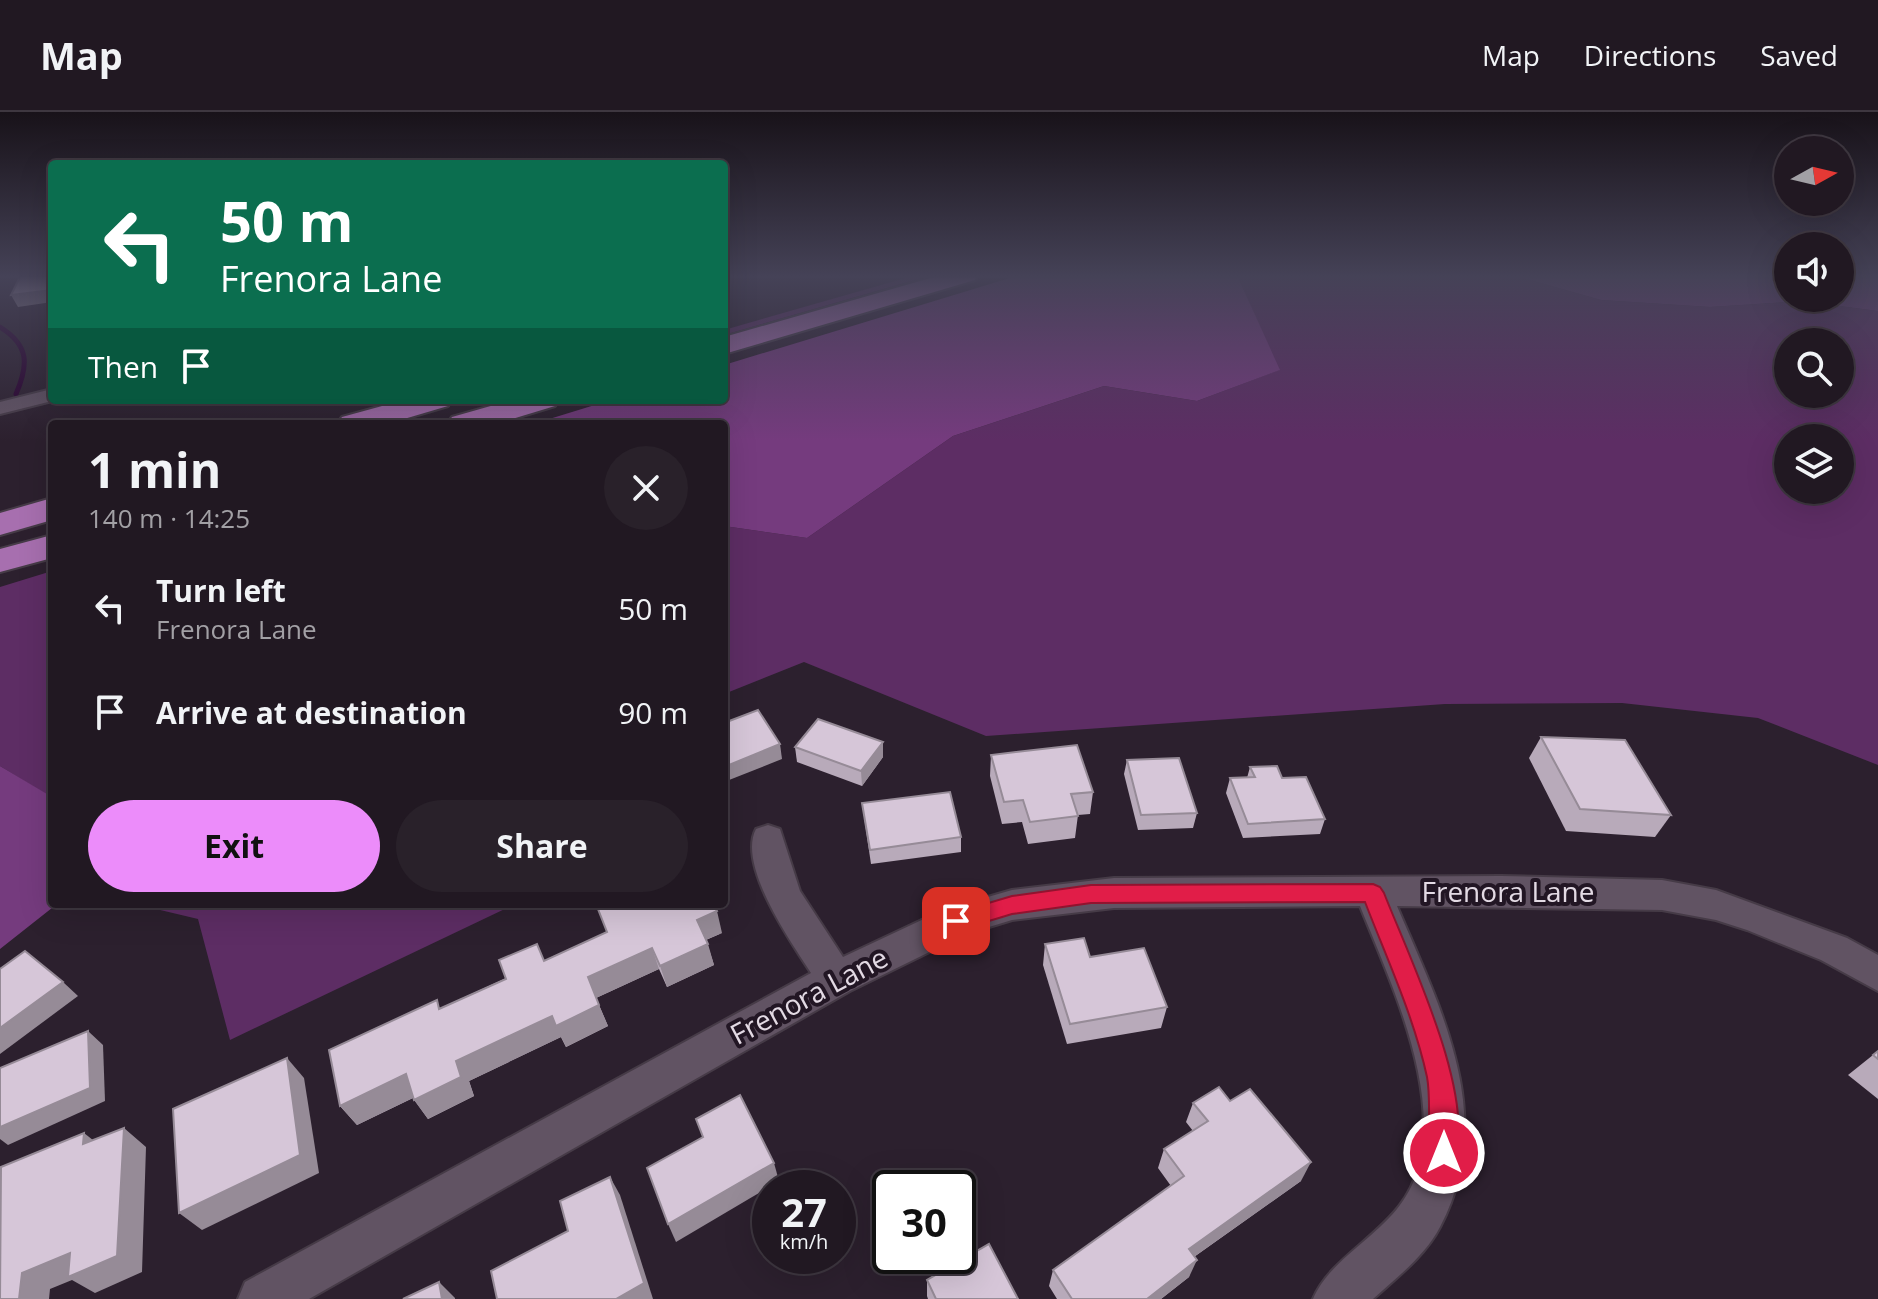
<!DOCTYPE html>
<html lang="en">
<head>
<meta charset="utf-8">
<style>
  body { margin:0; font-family:"Open Sans",sans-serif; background:#29212a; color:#f1f3f6; height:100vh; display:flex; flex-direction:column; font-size:30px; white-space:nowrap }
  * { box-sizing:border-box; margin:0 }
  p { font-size:26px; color:#a2a0a5 }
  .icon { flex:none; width:44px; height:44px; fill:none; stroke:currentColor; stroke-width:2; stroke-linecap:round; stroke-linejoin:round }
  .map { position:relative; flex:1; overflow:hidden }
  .sheet { position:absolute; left:48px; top:308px; width:680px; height:488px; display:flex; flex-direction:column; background:#211822; border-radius:8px; box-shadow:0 8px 32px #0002,0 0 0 2px #3e3740 }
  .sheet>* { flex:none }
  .top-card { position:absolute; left:48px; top:48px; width:680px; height:244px; border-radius:8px; box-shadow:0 8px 32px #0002,0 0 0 2px #3e3740; background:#0b6e4f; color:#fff; overflow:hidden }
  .needle { width:52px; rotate:82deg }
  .controls { position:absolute; left:1774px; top:24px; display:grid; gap:16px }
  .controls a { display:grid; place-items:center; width:80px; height:80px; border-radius:50%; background:#211822; box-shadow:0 8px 32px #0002,0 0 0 2px #3e3740; font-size:40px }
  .speed { position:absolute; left:752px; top:1058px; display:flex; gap:16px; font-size:40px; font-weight:700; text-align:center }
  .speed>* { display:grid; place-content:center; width:104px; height:104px; border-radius:50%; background:#211822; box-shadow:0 8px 32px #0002,0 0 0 2px #3e3740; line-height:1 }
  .speed small { font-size:20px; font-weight:400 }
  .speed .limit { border:4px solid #111; border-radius:12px; background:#fff; color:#111 }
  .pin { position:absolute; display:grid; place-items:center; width:68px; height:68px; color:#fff; margin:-34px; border-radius:16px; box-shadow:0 4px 12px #0006 }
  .me { position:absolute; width:88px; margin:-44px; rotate:0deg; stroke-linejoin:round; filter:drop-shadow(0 0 6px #0008) }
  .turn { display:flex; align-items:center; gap:28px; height:168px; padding:0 40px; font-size:36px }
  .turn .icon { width:104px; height:104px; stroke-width:2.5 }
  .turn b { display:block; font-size:56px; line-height:68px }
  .then { display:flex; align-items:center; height:76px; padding:0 40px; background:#0003; gap:16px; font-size:30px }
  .round { display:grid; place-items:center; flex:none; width:84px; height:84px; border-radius:42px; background:#29212a }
  .summary { display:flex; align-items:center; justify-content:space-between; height:136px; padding:0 40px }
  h1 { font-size:48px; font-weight:700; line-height:60px }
  .primary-button { display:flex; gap:16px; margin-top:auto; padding:16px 40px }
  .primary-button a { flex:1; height:92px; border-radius:48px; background:#ec8cfa; color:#111; font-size:32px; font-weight:700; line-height:92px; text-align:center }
  .primary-button a+a { background:#29212a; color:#f1f3f6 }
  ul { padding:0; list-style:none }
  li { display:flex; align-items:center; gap:24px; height:104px; padding:0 40px }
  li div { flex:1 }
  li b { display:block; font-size:30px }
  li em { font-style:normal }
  header { display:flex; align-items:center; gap:48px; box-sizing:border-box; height:112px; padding:0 40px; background:#211822; border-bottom:2px solid #3e3740 }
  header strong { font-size:38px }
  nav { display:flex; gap:44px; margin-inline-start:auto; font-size:28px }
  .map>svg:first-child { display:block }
  .green { fill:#5d2d64; fill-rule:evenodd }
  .forest { fill:#753b7e }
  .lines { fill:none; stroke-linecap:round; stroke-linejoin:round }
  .stream { stroke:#29002f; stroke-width:5 }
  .street-casing { stroke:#463b47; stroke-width:4 }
  .highway-casing { stroke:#463b47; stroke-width:4 }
  .street { fill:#615363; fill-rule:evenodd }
  .highway { fill:#a76faf; fill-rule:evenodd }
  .wall { fill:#b8aaba }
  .shaded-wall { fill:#968b97 }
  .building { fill:#d6c6d8; stroke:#968b97; stroke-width:2 }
  .route { fill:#e11d48; stroke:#92132f; stroke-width:2 }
  .labels { text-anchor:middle; stroke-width:8; stroke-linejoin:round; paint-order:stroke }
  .near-street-label { font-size:28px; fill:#e3dae4; stroke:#221624 }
</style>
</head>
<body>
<header>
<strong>Map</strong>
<nav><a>Map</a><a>Directions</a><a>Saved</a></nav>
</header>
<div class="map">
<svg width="1878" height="1187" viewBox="0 0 1878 1187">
  <rect width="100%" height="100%" fill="#2c202e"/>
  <g class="green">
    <path d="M916,163H932L724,223V218Z"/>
    <path d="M1237,163H1513L1601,188L1710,195L1801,189L1878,199V653L1758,606L1622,591L1445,592L986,624L804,550L724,582V414L807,426L953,324L1104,274L1197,289L1279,258ZM1788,230H1840V282H1788ZM1788,326H1840V378H1788Z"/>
    <path d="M52,459V686L0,654V475Z"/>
    <path d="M135,792H515L230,928L198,807Z"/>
  </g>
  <g class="forest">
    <path d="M1020,163H1237L1280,258L1197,289L1104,274L953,324L807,426L724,414V312H533L611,288H724V253Z"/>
    <path d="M1513,163H1788V186H1840V163H1878V199L1801,189L1710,195L1601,188Z"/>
    <path d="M0,654L52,685V792H57L0,837Z"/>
  </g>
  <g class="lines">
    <path class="stream" d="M0,215C29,233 29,252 16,282"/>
    <defs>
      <g id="street">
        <path d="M52,277V288H56L0,302V290Z"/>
        <path d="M768,713L780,717L800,779L843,845L943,798L1012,778L1114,766L1501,764L1662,768L1716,778L1847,826L1878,843V879L1821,848L1747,818L1716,808L1662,798L1397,794C1441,898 1498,1005 1440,1115C1425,1144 1396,1166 1373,1187H1313C1329,1149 1375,1127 1400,1093C1460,1014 1392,874 1360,794L1114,796L1012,808L966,822L850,879L309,1187H238L245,1170L811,861C791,830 737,753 756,717Z"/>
      </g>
      <g id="highway">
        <path d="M941,163H978L975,168L724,242V225Z"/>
        <path d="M404,288H452L448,294L387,312H337L342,305Z"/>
        <path d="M512,288H559L555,294L496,312H447L452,305Z"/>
        <path d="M52,386V408L0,423V401Z"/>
        <path d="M52,423V446L0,460V437Z"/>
      </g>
    </defs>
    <use href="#street" class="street-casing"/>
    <use href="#highway" class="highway-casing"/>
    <use href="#street" class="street"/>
    <use href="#highway" class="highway"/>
  </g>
  <g class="wall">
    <path d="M1541,625L1671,703L1655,725L1566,719L1529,646Z"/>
    <path d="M883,630V645L862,674L797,650L795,635Z"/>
    <path d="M991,643L1093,680L1090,702L1078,703L1075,726L1028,732L1022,710L1002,712L990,664Z"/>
    <path d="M1127,648L1197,701L1193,716L1138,718L1124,662Z"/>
    <path d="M1250,655L1282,666L1325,707L1320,722L1243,726L1226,681L1230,666H1247Z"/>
    <path d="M862,691L961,725V740L871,752Z"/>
    <path d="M722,821L706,828L714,853L667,875L659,857L596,886L608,914L566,935L561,925L469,969L474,984L428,1007L413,986L357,1013L340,994L441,896L545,848Z"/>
    <path d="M1045,832L1167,895L1161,916L1067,932L1043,853Z"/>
    <path d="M1878,939V987L1848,963Z"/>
    <path d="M1193,991L1301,1069L1194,1145L1189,1165L1161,1187H1057L1049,1174L1053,1158L1171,1074L1158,1056L1164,1037L1193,1019L1186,1010Z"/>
    <path d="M927,1168L1018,1187H928L927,1184Z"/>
  </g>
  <g class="shaded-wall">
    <path d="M52,178V190L18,195L11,183Z"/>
    <path d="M883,630V645L862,674L861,659Z"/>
    <path d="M780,632L782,647L724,670V655Z"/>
    <path d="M717,799L722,821L703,829L697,808Z"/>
    <path d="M708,832L714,853L667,875L660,854Z"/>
    <path d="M652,836L659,857L596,886L608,914L566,935L561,925L469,969L474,984L428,1007L414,988L456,949L588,865Z"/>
    <path d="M63,870L78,884L0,942V916Z"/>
    <path d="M88,919L103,933L105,989L8,1033L0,1027V1015Z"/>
    <path d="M287,946L304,966L319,1061L202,1118L179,1101Z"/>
    <path d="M406,962L421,982L357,1013L340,994Z"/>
    <path d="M124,1016L146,1035L142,1160L95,1181L72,1168L50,1177L49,1187H19L22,1161L70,1141Z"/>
    <path d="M84,1021L108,1040L83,1032Z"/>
    <path d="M1311,1050L1301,1069L1181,1154L1189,1137Z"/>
    <path d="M774,1051L779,1069L676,1130L668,1112Z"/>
    <path d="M610,1065L620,1083L653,1187H616Z"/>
    <path d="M1197,1148L1189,1165L1161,1187H1147Z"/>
    <path d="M439,1170L455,1186V1187H442Z"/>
  </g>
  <g class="building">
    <path d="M21,163H52V178L11,183Z"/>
    <path d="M758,598L780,632L724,655V611Z"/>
    <path d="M818,607L883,630L861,659L795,635Z"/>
    <path d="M1541,625L1625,628L1671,703L1580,697Z"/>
    <path d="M1077,633L1093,680L1071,682L1078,704L1030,710L1023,688L1004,690L991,643Z"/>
    <path d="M1179,646L1197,701L1141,703L1127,648Z"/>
    <path d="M1277,654L1282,666L1306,665L1325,707L1248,712L1230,666L1255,665L1250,655Z"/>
    <path d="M950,680L961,725L870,738L862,691Z"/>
    <path d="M596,792H713L717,799L697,808L708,832L660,854L652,836L588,865L599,893L556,914L552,904L456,949L461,965L414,988L406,962L340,994L329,938L437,888L439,897L506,867L499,848L537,832L544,849L607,820Z"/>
    <path d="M1084,826L1090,845L1144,836L1167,895L1070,912L1045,832Z"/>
    <path d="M25,839L63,870L0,916V857Z"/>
    <path d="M88,919L90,976L0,1015V956Z"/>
    <path d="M1878,939V947L1873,943Z"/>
    <path d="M287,946L300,1043L179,1101L173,997Z"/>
    <path d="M1219,975L1230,989L1250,977L1311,1050L1189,1137L1197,1148L1147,1187H1072L1053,1158L1184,1064L1164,1037L1208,1009L1193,991Z"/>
    <path d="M740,983L774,1051L668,1112L647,1056L703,1025L696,1007Z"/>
    <path d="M124,1016L117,1144L68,1165L70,1141L22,1161L19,1187H0L1,1055L84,1021L83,1032Z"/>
    <path d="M610,1065L644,1171L616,1187H497L491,1159L568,1119L560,1089Z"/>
    <path d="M989,1132L1018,1187H936L927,1168Z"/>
    <path d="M439,1170L442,1187H403Z"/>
  </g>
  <linearGradient id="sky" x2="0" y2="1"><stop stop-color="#181219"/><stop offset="0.5" stop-color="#454257"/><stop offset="1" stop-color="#454257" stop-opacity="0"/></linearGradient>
  <rect width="1878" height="329" fill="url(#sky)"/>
  <path class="route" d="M1373,772L1380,775L1384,781C1408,843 1479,988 1453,1050L1444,1054L1435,1050C1425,1027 1432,991 1427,965C1414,905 1387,847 1365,790L1091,791L1012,802L956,819L948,816L944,809L948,803L1012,784L1091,773Z"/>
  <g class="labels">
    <g class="near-street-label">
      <text x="1508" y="790">Frenora Lane</text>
      <text transform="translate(809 884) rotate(-28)" y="10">Frenora Lane</text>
    </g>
  </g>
</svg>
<div class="controls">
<a><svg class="needle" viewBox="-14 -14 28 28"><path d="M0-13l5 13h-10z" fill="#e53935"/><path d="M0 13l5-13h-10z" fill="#a2a0a5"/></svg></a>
<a><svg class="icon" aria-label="sound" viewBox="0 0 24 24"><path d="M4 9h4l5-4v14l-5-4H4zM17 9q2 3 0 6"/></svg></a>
<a><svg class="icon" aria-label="search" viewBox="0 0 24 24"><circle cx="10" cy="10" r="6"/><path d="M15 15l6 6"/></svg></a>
<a><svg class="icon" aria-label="layers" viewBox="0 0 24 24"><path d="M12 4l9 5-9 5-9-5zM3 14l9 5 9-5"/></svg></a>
</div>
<div class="speed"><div>27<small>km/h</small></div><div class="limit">30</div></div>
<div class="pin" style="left:956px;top:809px;background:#d93025"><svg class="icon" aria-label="arrive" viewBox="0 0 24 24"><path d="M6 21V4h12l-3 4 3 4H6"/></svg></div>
<svg class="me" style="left:1444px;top:1041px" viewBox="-20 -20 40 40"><circle r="17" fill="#e11d48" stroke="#fff" stroke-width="3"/><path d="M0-11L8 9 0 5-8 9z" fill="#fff"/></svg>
<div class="top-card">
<div class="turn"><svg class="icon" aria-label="left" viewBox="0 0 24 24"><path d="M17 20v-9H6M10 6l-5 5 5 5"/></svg><div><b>50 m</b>Frenora Lane</div></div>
<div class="then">Then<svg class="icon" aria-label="arrive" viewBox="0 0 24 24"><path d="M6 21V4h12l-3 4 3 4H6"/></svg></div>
</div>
<section class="sheet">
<div class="summary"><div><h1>1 min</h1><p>140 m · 14:25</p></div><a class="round"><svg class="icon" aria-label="close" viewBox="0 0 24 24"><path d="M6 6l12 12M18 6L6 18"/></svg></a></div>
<ul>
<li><svg class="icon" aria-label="left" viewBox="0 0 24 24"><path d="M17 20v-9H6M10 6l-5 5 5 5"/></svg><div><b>Turn left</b><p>Frenora Lane</p></div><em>50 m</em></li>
<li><svg class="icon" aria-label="arrive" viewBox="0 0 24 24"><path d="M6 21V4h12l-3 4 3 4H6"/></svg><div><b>Arrive at destination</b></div><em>90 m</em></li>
</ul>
<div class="primary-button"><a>Exit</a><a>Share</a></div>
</section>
</div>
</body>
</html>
